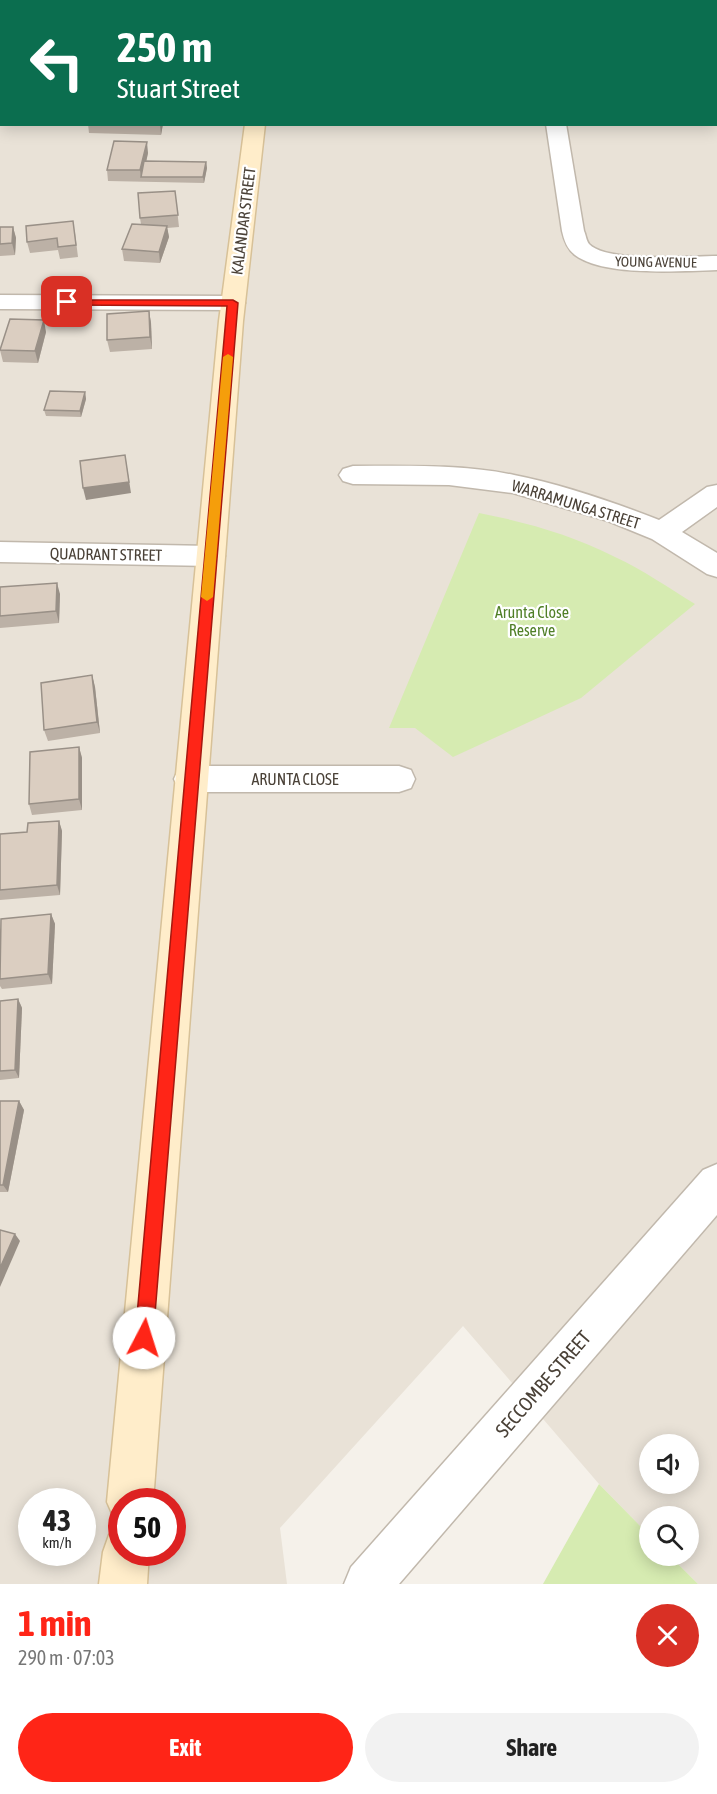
<!DOCTYPE html>
<html lang="en">
<head>
<meta charset="utf-8">
<style>
  body { margin:0; font-family:"Asap Condensed",sans-serif; background:#f2f2f2; color:#222; height:100vh; display:flex; flex-direction:column; font-size:22px; white-space:nowrap }
  * { box-sizing:border-box; margin:0 }
  p { font-size:20px; color:#767676 }
  .icon { flex:none; width:33px; height:33px; fill:none; stroke:currentColor; stroke-width:2; stroke-linecap:round; stroke-linejoin:round }
  .map { position:relative; height:1584px; overflow:hidden }
  .panel { display:flex; flex-direction:column; background:#fff; flex:1 }
  .panel>* { flex:none }
  .hud { position:absolute; left:0px; top:0px; width:717px; height:126px; box-shadow:0 3px 15px #0003; background:#0b6e4f; color:#fff; overflow:hidden }
  .tools { position:absolute; left:639px; top:1434px; display:grid; gap:12px }
  .tools a { display:grid; place-items:center; width:60px; height:60px; border-radius:50%; background:#fff; box-shadow:0 3px 15px #0003; font-size:30px }
  .speed { position:absolute; left:18px; top:1488px; display:flex; gap:12px; font-size:30px; font-weight:700; text-align:center }
  .speed>* { display:grid; place-content:center; width:78px; height:78px; border-radius:50%; background:#fff; box-shadow:0 3px 15px #0003; line-height:1 }
  .speed small { font-size:15px; font-weight:400 }
  .speed .limit { border:9px solid #d22; background:#fff; color:#111 }
  .pin { position:absolute; display:grid; place-items:center; width:51px; height:51px; color:#fff; margin:-26px; border-radius:12px; box-shadow:0 3px 9px #0006 }
  .me { position:absolute; width:66px; margin:-33px; rotate:5deg; stroke-linejoin:round; filter:drop-shadow(0 0 4px #0008) }
  .turn { display:flex; align-items:center; gap:21px; height:126px; padding:0 18px; font-size:27px }
  .turn .icon { width:78px; height:78px; stroke-width:2.5 }
  .turn b { display:block; font-size:42px; line-height:51px }
  .round { display:grid; place-items:center; flex:none; width:63px; height:63px; border-radius:32px; background:#f2f2f2 }
  .headline { display:flex; align-items:center; justify-content:space-between; height:102px; padding:0 18px }
  h1 { font-size:36px; font-weight:700; line-height:45px; color:#ff2517 }
  .button { display:flex; gap:12px; margin-top:auto; padding:12px 18px }
  .button a { flex:1; height:69px; border-radius:36px; background:#ff2517; color:#fff; font-size:24px; font-weight:700; line-height:69px; text-align:center }
  .button a+a { background:#f2f2f2; color:#222 }
  .map>svg:first-child { display:block }
  .residential { fill:#e9e2d7; fill-rule:evenodd }
  .green { fill:#d6ebb1 }
  .lines { fill:none; stroke-linecap:round; stroke-linejoin:round }
  .street-casing { stroke:#c1b8ac; stroke-width:3 }
  .secondary-casing { stroke:#d7c198; stroke-width:3 }
  .street { fill:#fff; fill-rule:evenodd }
  .secondary { fill:#ffedca; fill-rule:evenodd }
  .wall { fill:#bcb1a6 }
  .shaded-wall { fill:#999087 }
  .building { fill:#dbcec1; stroke:#999087; stroke-width:1.5 }
  .route { fill:#ff2517; stroke:#a6180f; stroke-width:1.5 }
  .slow { fill:#f59e0b }
  .labels { text-anchor:middle; stroke-width:4.5; stroke-linejoin:round; paint-order:stroke }
  .far-street-label { font-size:14px; fill:#4a4137; stroke:#fff }
  .street-label { font-size:16px; fill:#4a4137; stroke:#fff }
  .park-label { font-size:16px; fill:#507f27; stroke:#fff }
  .near-street-label { font-size:20px; fill:#4a4137; stroke:#fff }
</style>
</head>
<body>
<div class="map">
<svg width="717" height="1584" viewBox="0 0 717 1584">
  <rect width="100%" height="100%" fill="#f5f1ea"/>
  <path class="residential" d="M0,0H717V1584H698L670,1556H688V1516H650L649,1535L599,1484L463,1326L280,1528L287,1584H0ZM2,2H716V124H2ZM650,1444H688V1484H650ZM32,1502H82V1552H32ZM122,1502H172V1552H122Z"/>
  <g class="green">
    <path d="M479,513C526,522 572,535 615,557C643,570 669,588 695,604L581,698L453,757L415,728H389Z"/>
    <path d="M599,1484L649,1535L650,1556H670L698,1584H543Z"/>
  </g>
  <g class="lines">
    <defs>
      <g id="street">
        <rect x="528" y="0" width="18" height="2"/>
        <path d="M546,124H566L584,231C586,235 586,240 589,244C607,263 691,256 717,256V270C681,271 604,277 575,255C567,249 564,240 562,231Z"/>
        <path d="M0,295L233,296L241,298L245,303L241,308L233,310L0,309Z"/>
        <path d="M353,466C406,466 461,464 514,475C560,484 616,503 659,520L707,487L717,485V507L682,532L717,553V577L707,574L652,539L608,521L513,493L449,485L353,484L343,481L339,475L343,469Z"/>
        <path d="M0,542L211,546L221,549L225,556L221,563L211,566L0,562Z"/>
        <path d="M190,766H399L411,770L415,779L411,788L399,792H190L178,788L174,779L178,770Z"/>
        <path d="M717,1164V1215L399,1584H344L351,1567L703,1170Z"/>
      </g>
      <g id="secondary">
        <rect x="254" y="0" width="18" height="2"/>
        <path d="M245,124H265L243,321L153,1502H122V1521L114,1518L107,1502L219,321Z"/>
        <path d="M122,1530V1552H149L147,1584H99L103,1552L109,1535Z"/>
      </g>
    </defs>
    <use href="#street" class="street-casing"/>
    <use href="#secondary" class="secondary-casing"/>
    <use href="#street" class="street"/>
    <use href="#secondary" class="secondary"/>
  </g>
  <g class="wall">
    <path d="M88,124H163L161,135L89,133Z"/>
    <path d="M148,153L146,161L206,162L207,168L204,183L108,181L107,170Z"/>
    <path d="M175,191L179,227L167,228L169,237L160,263L124,261L122,249L141,224L140,218Z"/>
    <path d="M0,227H13L16,238L15,255L0,256Z"/>
    <path d="M75,233L78,257L60,259L58,250L30,253L27,242Z"/>
    <path d="M149,311L151,323L152,349L110,352L107,340Z"/>
    <path d="M46,332L38,363L3,362L0,350Z"/>
    <path d="M85,392L86,399L81,417L46,416L44,410Z"/>
    <path d="M0,587L60,594L59,623L0,628Z"/>
    <path d="M92,675L95,687L100,733L48,741L44,730Z"/>
    <path d="M79,747L82,758V810L32,815L29,804Z"/>
    <path d="M59,821L62,831L60,895L0,900V834L27,832Z"/>
    <path d="M51,914L55,924L52,984L2,989L0,986V929Z"/>
    <path d="M18,999L22,1008L19,1078L0,1080V1001Z"/>
    <path d="M0,1101H19L24,1110L8,1192H0Z"/>
  </g>
  <g class="shaded-wall">
    <path d="M160,124H163L161,135Z"/>
    <path d="M147,142L148,153L143,177H141L140,170Z"/>
    <path d="M206,162L207,168L204,183L203,177Z"/>
    <path d="M167,226L169,237L160,263L159,252Z"/>
    <path d="M13,227L16,238L15,255L12,243Z"/>
    <path d="M149,311L151,323L152,349L150,337Z"/>
    <path d="M44,320L46,332L38,363L35,351Z"/>
    <path d="M85,392L86,399L81,417L80,411Z"/>
    <path d="M125,455L131,493L86,500L83,488Z"/>
    <path d="M57,583L60,594L59,623L56,611Z"/>
    <path d="M92,675L95,687L100,733L97,722Z"/>
    <path d="M79,747L82,758V810L79,799Z"/>
    <path d="M59,821L62,831L60,895L57,885Z"/>
    <path d="M51,914L55,924L52,984L48,974Z"/>
    <path d="M18,999L22,1008L19,1078L15,1070Z"/>
    <path d="M19,1101L24,1110L8,1192L3,1185Z"/>
    <path d="M15,1234L20,1241L0,1287V1268Z"/>
  </g>
  <g class="building">
    <path d="M127,0H174L173,2H127Z"/>
    <path d="M114,141L147,142L140,170H107Z"/>
    <path d="M144,161L206,162L203,177H141Z"/>
    <path d="M175,191L178,215L140,218L138,193Z"/>
    <path d="M73,221L76,245L58,247L57,238L27,242L26,226Z"/>
    <path d="M132,224L167,226L159,252L122,249Z"/>
    <path d="M0,227H13L12,243L0,244Z"/>
    <path d="M149,311L150,337L107,340V314Z"/>
    <path d="M10,319L44,320L35,351L0,350Z"/>
    <path d="M50,391L85,392L80,411L44,410Z"/>
    <path d="M125,455L129,482L83,488L80,461Z"/>
    <path d="M57,583L56,611L0,616V587Z"/>
    <path d="M92,675L97,722L44,730L41,683Z"/>
    <path d="M79,747V799L29,804L30,752Z"/>
    <path d="M59,821L57,885L0,890V834L27,832L28,823Z"/>
    <path d="M51,914L48,974L0,979L1,919Z"/>
    <path d="M18,999L15,1070L0,1071V1001Z"/>
    <path d="M0,1101H19L3,1185H0Z"/>
    <path d="M0,1230L15,1234L0,1268Z"/>
  </g>
  <path class="route" d="M63,300H233L238,303L153,1338L150,1345L144,1347L137,1345L135,1338L227,306L67,305L62,302Z"/>
  <path class="slow" d="M228,354L233,357L213,597L207,601L201,597L223,357Z"/>
  <g class="labels">
    <g class="far-street-label">
      <text transform="translate(656 262) rotate(1)" y="5">YOUNG AVENUE</text>
    </g>
    <g class="street-label">
      <text transform="translate(243 221) rotate(-83)" y="6">KALANDAR STREET</text>
      <text transform="translate(576 504) rotate(17)" y="6">WARRAMUNGA STREET</text>
      <text transform="translate(106 554) rotate(1)" y="6">QUADRANT STREET</text>
      <text x="295" y="785">ARUNTA CLOSE</text>
    </g>
    <g class="park-label">
      <text x="532" y="618">Arunta Close<tspan x="532" dy="18">Reserve</tspan></text>
    </g>
    <g class="near-street-label">
      <text transform="translate(543 1384) rotate(-49)" y="7">SECCOMBE STREET</text>
    </g>
  </g>
</svg>
<div class="tools">
<a><svg class="icon" aria-label="sound" viewBox="0 0 24 24"><path d="M4 9h4l5-4v14l-5-4H4zM17 9q2 3 0 6"/></svg></a>
<a><svg class="icon" aria-label="search" viewBox="0 0 24 24"><circle cx="10" cy="10" r="6"/><path d="M15 15l6 6"/></svg></a>
</div>
<div class="speed"><div>43<small>km/h</small></div><div class="limit">50</div></div>
<div class="pin" style="left:67px;top:302px;background:#d93025"><svg class="icon" aria-label="arrive" viewBox="0 0 24 24"><path d="M6 21V4h12l-3 4 3 4H6"/></svg></div>
<svg class="me" style="left:144px;top:1338px" viewBox="-20 -20 40 40"><circle r="19" fill="#fff"/><path d="M0-13L10 11 0 6-10 11z" fill="#ff2517"/></svg>
<div class="hud">
<div class="turn"><svg class="icon" aria-label="left" viewBox="0 0 24 24"><path d="M17 20v-9H6M10 6l-5 5 5 5"/></svg><div><b>250 m</b>Stuart Street</div></div>
</div>
</div>
<section class="panel">
<div class="headline"><div><h1>1 min</h1><p>290 m · 07:03</p></div><a class="round" style="background:#d93025;color:#fff"><svg class="icon" aria-label="close" viewBox="0 0 24 24"><path d="M6 6l12 12M18 6L6 18"/></svg></a></div>
<div class="button"><a>Exit</a><a>Share</a></div>
</section>
</body>
</html>
